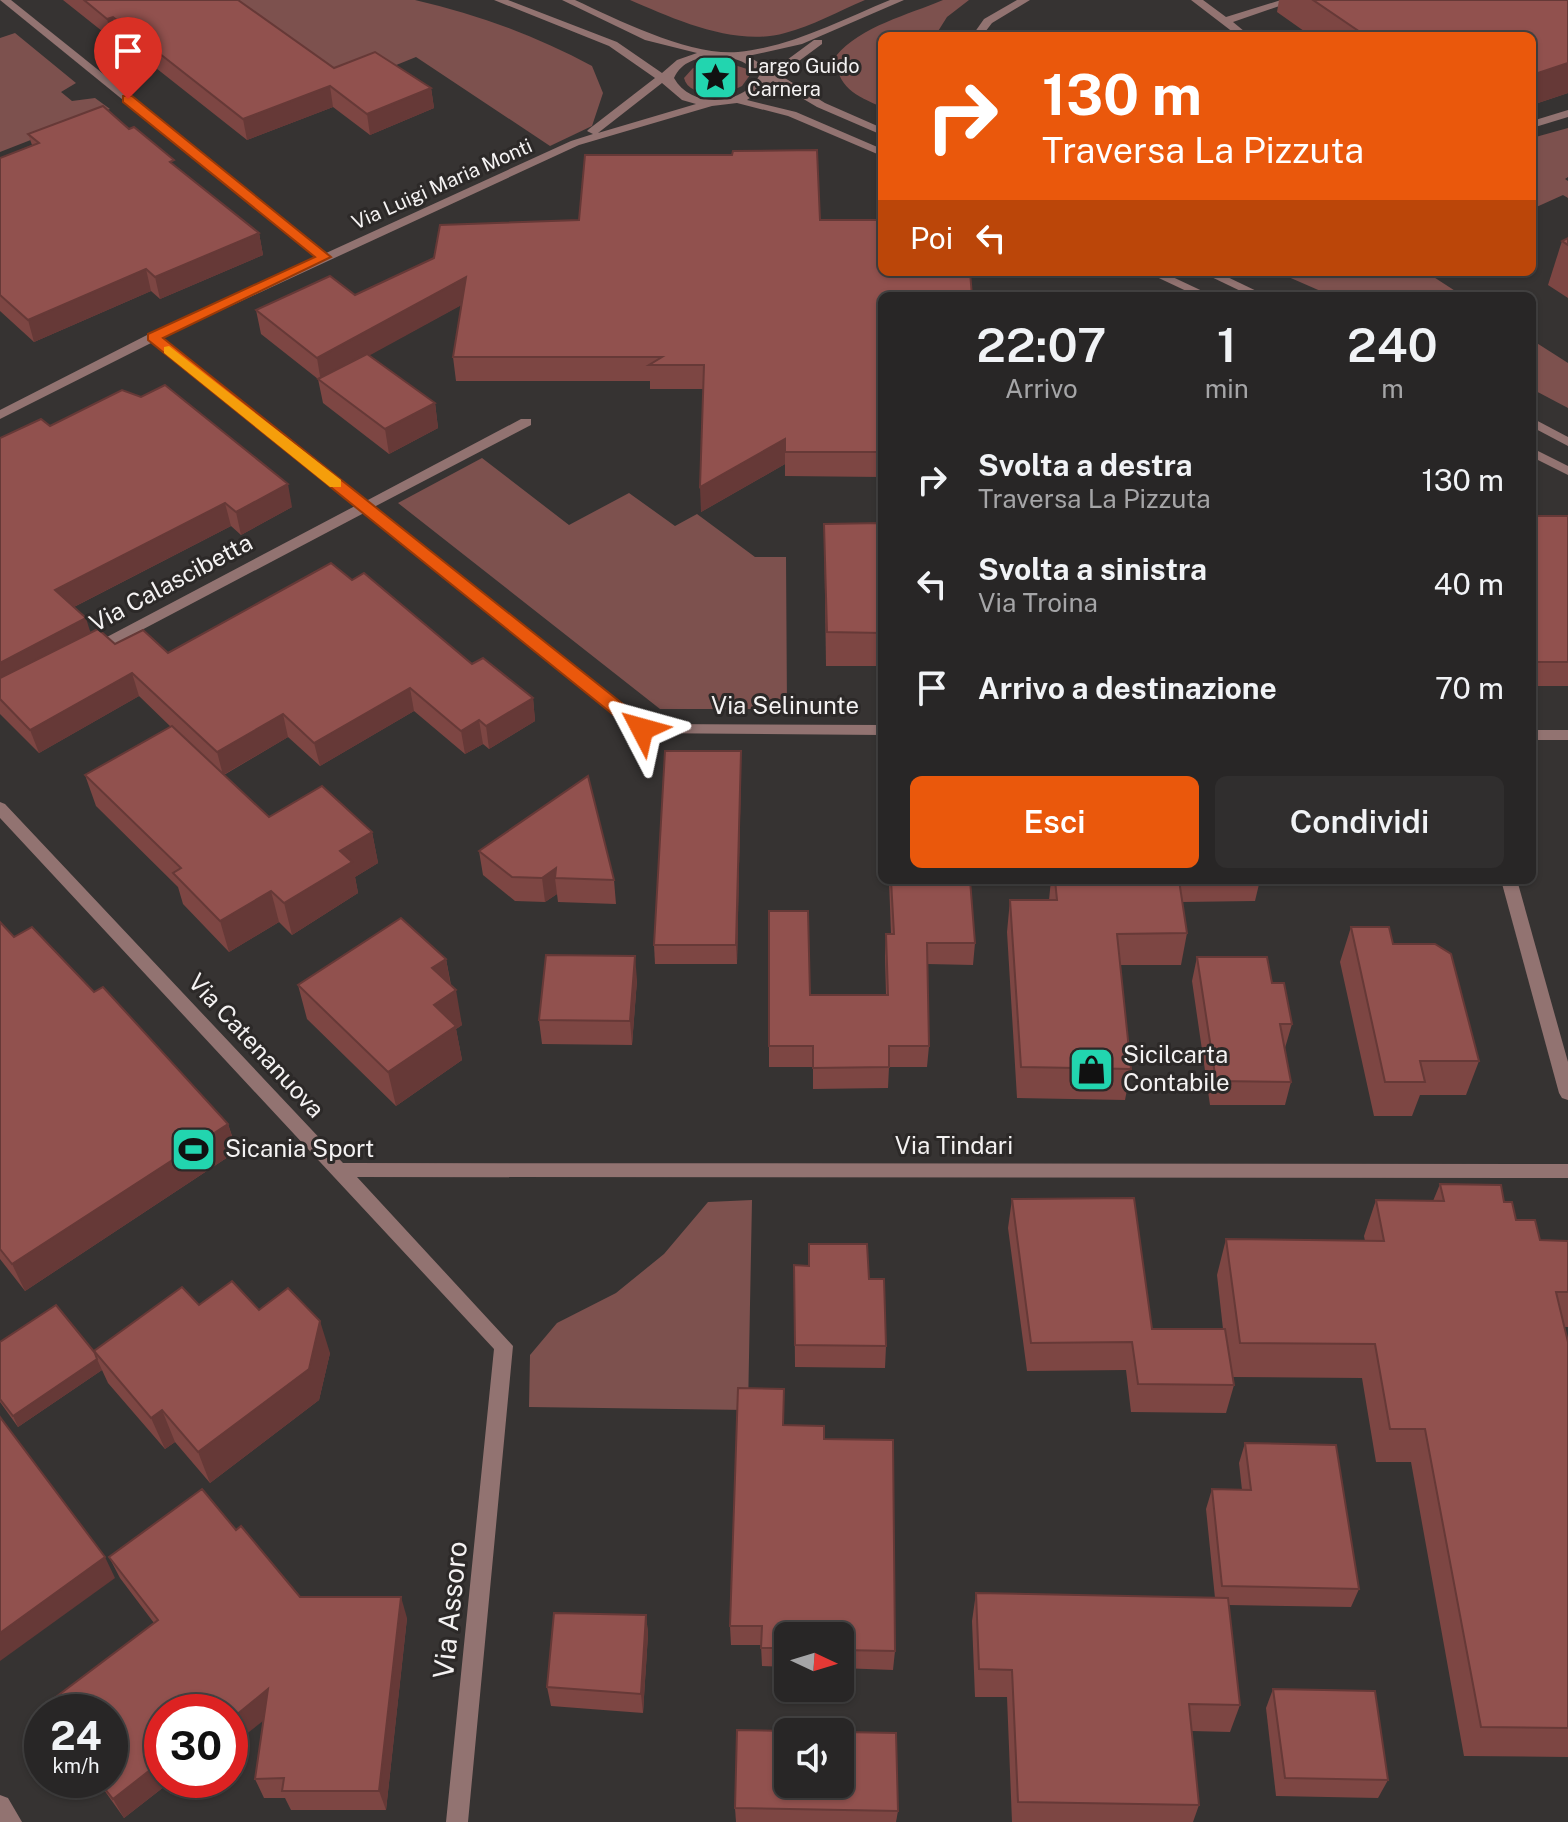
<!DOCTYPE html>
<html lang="it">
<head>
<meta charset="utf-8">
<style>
  body { margin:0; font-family:"Public Sans",sans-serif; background:#302e2e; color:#f1f3f6; height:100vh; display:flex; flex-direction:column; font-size:30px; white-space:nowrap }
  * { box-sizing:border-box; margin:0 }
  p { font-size:26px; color:#a5a5a7 }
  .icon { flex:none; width:44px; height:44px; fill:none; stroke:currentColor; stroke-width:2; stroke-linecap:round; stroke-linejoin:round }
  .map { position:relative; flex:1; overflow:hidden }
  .side { position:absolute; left:878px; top:292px; width:658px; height:592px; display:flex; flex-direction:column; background:#282626; border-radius:12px; box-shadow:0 2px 6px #0004,0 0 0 2px #444343 }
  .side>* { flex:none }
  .banner { position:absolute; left:878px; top:32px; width:658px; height:244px; border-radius:12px; box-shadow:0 2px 6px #0004,0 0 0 2px #444343; background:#ea580c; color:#fff; overflow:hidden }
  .needle { width:52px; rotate:94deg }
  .fabs { position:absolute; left:774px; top:1622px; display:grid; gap:16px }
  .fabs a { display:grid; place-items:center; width:80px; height:80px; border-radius:12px; background:#282626; box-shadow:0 2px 6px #0004,0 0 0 2px #444343; font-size:40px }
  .speed { position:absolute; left:24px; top:1694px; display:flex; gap:16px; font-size:40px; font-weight:700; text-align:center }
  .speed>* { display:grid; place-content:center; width:104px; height:104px; border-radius:50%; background:#282626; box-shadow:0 2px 6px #0004,0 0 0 2px #444343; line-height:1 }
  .speed small { font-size:20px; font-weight:400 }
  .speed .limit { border:12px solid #d22; background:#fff; color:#111 }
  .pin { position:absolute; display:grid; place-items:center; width:68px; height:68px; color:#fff; margin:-82px -34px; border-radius:50% 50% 50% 0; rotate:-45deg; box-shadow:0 0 8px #0007 }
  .pin .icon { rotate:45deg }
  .me { position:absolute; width:88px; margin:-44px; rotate:309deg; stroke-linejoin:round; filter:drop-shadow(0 0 6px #0008) }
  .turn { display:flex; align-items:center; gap:28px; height:168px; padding:0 32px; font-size:36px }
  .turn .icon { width:104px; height:104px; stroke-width:2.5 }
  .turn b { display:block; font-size:56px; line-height:68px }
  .then { display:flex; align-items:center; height:76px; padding:0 32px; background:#0003; gap:16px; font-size:30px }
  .eta { display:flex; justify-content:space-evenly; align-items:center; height:136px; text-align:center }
  .eta b { font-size:48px; font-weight:600; line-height:56px }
  .primary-button { display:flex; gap:16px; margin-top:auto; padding:16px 32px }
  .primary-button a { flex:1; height:92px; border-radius:12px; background:#ea580c; color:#fff; font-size:32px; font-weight:600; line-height:92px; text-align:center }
  .primary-button a+a { background:#302e2e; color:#f1f3f6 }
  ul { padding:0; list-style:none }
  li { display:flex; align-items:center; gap:24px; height:104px; padding:0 32px }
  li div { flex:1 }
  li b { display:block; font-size:30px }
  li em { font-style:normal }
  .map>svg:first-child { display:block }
  .green { fill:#7d514e }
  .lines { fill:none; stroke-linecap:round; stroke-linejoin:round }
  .service { fill:#927371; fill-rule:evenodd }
  .minor { fill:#927371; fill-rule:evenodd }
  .tertiary { fill:#927371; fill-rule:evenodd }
  .wall { fill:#7d4643 }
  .shaded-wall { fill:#663937 }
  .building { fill:#91514e; stroke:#663937; stroke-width:2; fill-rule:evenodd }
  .route { fill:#ea580c; stroke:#983908; stroke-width:2 }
  .slow { fill:#f59e0b }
  .labels { text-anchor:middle; stroke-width:6; stroke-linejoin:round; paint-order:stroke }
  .far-poi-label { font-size:20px; fill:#f4f2f2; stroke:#2c2928; text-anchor:start }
  .far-street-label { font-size:20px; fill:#f4f2f2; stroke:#2c2928 }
  .street-label { font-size:24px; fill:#f4f2f2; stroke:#2c2928 }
  .poi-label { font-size:24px; fill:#f4f2f2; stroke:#2c2928; text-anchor:start }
  .near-street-label { font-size:28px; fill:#f4f2f2; stroke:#2c2928 }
</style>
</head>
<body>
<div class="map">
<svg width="1568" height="1822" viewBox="0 0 1568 1822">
  <rect width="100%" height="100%" fill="#363332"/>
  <g class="green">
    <path d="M212,0H415C477,14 536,36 592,66L603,93L592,126L550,146L416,57L337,89Z"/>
    <path d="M630,0H865C839,11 812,26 785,33C735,47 674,19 630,0Z"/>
    <path d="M943,0H969L947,17L935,36H882V107C856,96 836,87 836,56C861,26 908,15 943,0Z"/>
    <path d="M15,33L76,83L61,92L72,101L95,98L110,109L0,152V38Z"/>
    <path d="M722,61L747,69L750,75L742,86C726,94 689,99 684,78L693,68Z"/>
    <path d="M1568,128V177L1565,179L1568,181V198L1563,195L1532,209V138Z"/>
    <path d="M1277,272H1426L1463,296H1332Z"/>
    <path d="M1532,340L1568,363V408L1532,389Z"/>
    <path d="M482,458L569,525L629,493L675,526L697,514L755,557H786L787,709H660L398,503Z"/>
    <path d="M752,1200L748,1410L529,1407L530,1355L557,1323L616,1293L664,1254L708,1202Z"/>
  </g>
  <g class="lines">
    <g class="service">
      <path d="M1017,0H1030L992,23L982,36H972L984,19Z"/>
      <path d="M1191,0H1203L1226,17L1281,0H1297L1233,22L1250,36H1238Z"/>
      <path d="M1568,110V117L1532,128V121Z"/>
    </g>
    <g class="minor">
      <path d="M0,0H11L328,254V260H320Z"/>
      <path d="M153,333L366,501L521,419H531V425L374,507L645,724L882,725V735L637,733L364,513L98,653H88L86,650L88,647L355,506L149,340V334Z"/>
      <rect x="1532" y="730" width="36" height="10"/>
      <path d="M0,802L5,804L343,1163L1568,1164V1178L357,1177L513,1346L468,1822H446L494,1349L0,818Z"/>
      <path d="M1501,880H1517L1568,1062V1100L1562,1098L1559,1093Z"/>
      <path d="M0,1795L8,1798L22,1822H0Z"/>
    </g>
    <g class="tertiary">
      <path d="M494,0H508L617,42L662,73L677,60L697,53L645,40L562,0H575C620,21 690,56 738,52C791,47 841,20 890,0H904L802,44L748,56L772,71L814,40H822V44L780,75L825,103L882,128V135L817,107L773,81L747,100L796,112L882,149V156L788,116L737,103L712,106L579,145L157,340L0,419V410L149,334L571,141L593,134L587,131L589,129L655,78L609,46ZM714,56C733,57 747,60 759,76C743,106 691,109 674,78C682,61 697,58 714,56ZM662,83L682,100L696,104L598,133Z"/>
      <path d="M1146,272H1162L1213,296H1197Z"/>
      <path d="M1201,272H1217L1267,296H1251Z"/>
      <path d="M1532,418L1568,437V446L1532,427Z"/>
      <path d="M1532,448L1568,466V475L1532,457Z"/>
    </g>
  </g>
  <g class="wall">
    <path d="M63,0H238L334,68L431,88L434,108L370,135L333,107L247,140L118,38L112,39Z"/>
    <path d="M1279,0H1568V93L1532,105V36H1311L1277,12Z"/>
    <path d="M129,129L259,233L263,255L160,299L151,291L34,342L0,311V158L32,145L28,134Z"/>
    <path d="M820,220L882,296V477L785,476V464L701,512L704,389H650V381H456L453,357L461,305L369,355L435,403L438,428L389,454L323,403L318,379L261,334L256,310Z"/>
    <path d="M1568,238V298L1548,285L1562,241Z"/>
    <path d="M50,426L292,507L241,535L231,526L74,607L91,633L115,644L168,653L352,580L472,664L533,698L535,721L489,749L483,744L465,754L414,711L320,766L288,737L224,775L269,817L372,832L378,863L355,877L358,893L292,935L279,922L229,952L183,904L178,887L96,806L85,775L171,727L139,696L39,753L0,714V438Z"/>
    <rect x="1532" y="516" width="36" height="170"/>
    <path d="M882,523V666H826L824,524Z"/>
    <path d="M741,771L737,964H655L654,945Z"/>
    <path d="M479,851L614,880L616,904L558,902L557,894L545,902L515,901L483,875Z"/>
    <path d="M889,880H970L975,943L973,965L927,964L929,1046L927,1067H889L888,1088L813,1089V1067H769V911L810,995H886L885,956L886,934H891Z"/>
    <path d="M1051,880H1260L1255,901L1182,902L1187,933L1181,965H1120L1131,1069L1125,1100L1017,1098L1007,932L1010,900H1049Z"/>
    <path d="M0,922L14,937L94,992L228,1124L237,1151L25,1291L0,1259Z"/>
    <path d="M1351,927L1393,944L1479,1061L1466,1095H1420L1412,1116H1374L1340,962Z"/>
    <path d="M1197,957L1272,983L1292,1024L1285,1048L1291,1082L1285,1105H1210L1192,981Z"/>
    <path d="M446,959L451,985L462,1025L456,1029L462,1060L396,1106L307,1019L298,985Z"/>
    <path d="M637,980L632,1045L542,1044L539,1020Z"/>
    <path d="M1440,1184L1504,1202L1516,1220L1540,1240L1568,1241V1327H1564L1568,1342V1757L1464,1756L1411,1462H1376L1362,1378L1233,1377L1234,1385L1226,1413L1131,1412L1126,1370L1027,1371L1008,1228L1012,1199L1152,1329H1223L1217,1275L1226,1239L1365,1241L1364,1236L1376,1200L1433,1201Z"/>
    <path d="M809,1244L869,1279L886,1346L885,1368L795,1367L794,1265L809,1266Z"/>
    <path d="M199,1305L259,1310L330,1353L319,1400L210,1483L175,1442L165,1449L108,1383L102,1370L18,1427L0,1402V1342L94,1351Z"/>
    <path d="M783,1425L824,1439L895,1651L893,1670L840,1668V1636H788V1667L762,1666L761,1645H731L730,1626Z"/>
    <path d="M1245,1443L1359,1589L1351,1607L1229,1605L1240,1705L1230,1732L1192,1731L1199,1805L1193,1822H1012L1007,1697H975L972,1621L976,1593L1215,1598L1206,1509L1212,1489L1242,1490L1239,1463Z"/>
    <path d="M236,1530L300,1597L407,1618L386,1810H291L285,1798H264L255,1779L263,1720L162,1712V1780H189L171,1794L165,1786L124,1818L97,1780H110V1712H60L52,1700L154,1623L120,1578L109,1557Z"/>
    <path d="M646,1615L648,1634L643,1713L551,1706L547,1687Z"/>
    <path d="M1273,1689L1388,1780L1378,1798L1276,1796L1266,1708Z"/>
    <path d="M735,1808L898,1811L896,1822H736Z"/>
  </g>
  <g class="shaded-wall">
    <path d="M113,17L118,38L112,39L107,19Z"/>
    <path d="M1568,63V93L1532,105V75Z"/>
    <path d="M330,86L333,107L247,140L243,119Z"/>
    <path d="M431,88L434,108L370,135L367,114Z"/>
    <path d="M259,233L263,255L160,299L155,277Z"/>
    <path d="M146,269L151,291L34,342L28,320Z"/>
    <path d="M466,277L469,301L321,382L317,358Z"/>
    <path d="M435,403L438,428L389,454L385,429Z"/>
    <path d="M785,439V464L701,512L700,487Z"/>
    <path d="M288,484L292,507L241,535L236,512Z"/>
    <path d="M225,503L231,526L62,613L55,590Z"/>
    <path d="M86,618L93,641L0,691V663Z"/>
    <path d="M132,673L139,696L39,753L30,730Z"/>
    <path d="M410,688L414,711L320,766L314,743Z"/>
    <path d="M533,698L535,721L489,749L486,726Z"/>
    <path d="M283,714L288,737L223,775L217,752Z"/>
    <path d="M479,720L483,744L465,754L461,731Z"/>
    <path d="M741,751V771L737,964L736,945Z"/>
    <path d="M372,832L378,863L355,877L358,893L292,935L284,903L340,851Z"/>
    <path d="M556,868L555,878L557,894L545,902L542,878Z"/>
    <path d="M271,891L279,922L229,952L220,921Z"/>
    <path d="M635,956L637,980L632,1045L630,1021Z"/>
    <path d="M446,959L452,993L456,990L462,1025L456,1029L462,1060L396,1106L388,1072L434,1005L432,968Z"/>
    <path d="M228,1124L237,1151L25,1291L12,1264Z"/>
    <path d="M320,1321L330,1353L319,1400L210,1483L198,1452Z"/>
    <path d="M97,1359L102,1370L18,1427L13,1416Z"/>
    <path d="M162,1410L175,1442L165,1449L151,1418Z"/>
    <path d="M105,1557L115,1578L0,1661V1633Z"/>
    <path d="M401,1597L407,1618L386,1810L379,1791Z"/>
    <path d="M646,1615L648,1634L643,1713L641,1694Z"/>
    <path d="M268,1689L277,1710L230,1747V1720Z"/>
    <path d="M154,1767L165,1786L124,1818L113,1799Z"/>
    <path d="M163,1780H189L171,1794Z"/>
  </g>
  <g class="building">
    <path d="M84,0H238L334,68L375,52L431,88L367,114L330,86L243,119L113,17L107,19Z"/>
    <path d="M1313,0H1568V63L1532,75V36H1366Z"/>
    <path d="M103,106L129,129L134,127L174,160L170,162L259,233L155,277L146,269L28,320L0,295V158L39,143L28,134Z"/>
    <path d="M817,150L820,220H882V272H970L972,296H882V452H785V439L700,487L704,365H649L662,357H453L466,277L317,358L256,310L330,276L355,295L434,258L440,225L579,220L585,155H732L733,151Z"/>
    <path d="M1568,238V245L1562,241Z"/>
    <path d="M367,354L435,403L385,429L318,379Z"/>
    <path d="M165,385L288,484L236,512L225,503L55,590L86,618L0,663V438L41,419L50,426L122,390L141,397Z"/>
    <rect x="1532" y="516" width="36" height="146"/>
    <path d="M882,523V633L827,632L824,524Z"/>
    <path d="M331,563L352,580L364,573L472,664L483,658L533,698L486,726L479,720L461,731L410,688L314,743L283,714L217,752L132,673L30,730L0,699V678L98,629L115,644L143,630L168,653Z"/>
    <path d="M172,726L269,817L322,786L372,832L340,851L352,862L284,903L271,891L220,921L173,873L181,868L85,775Z"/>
    <path d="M665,751H741L736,945H654Z"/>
    <path d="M588,776L614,880L555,878L556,868L542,878L512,877L479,851Z"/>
    <path d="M891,880H970L975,943H927L929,1046H889V1067L813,1068V1046H769V911H808L810,995H888L886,934H894Z"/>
    <path d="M1055,880H1179L1187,933L1117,934L1131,1069L1021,1067L1010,900H1057Z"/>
    <path d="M401,918L446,959L432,968L456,990L434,1005L456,1026L388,1072L298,985Z"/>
    <path d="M0,922L14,937L32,927L94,992L103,987L228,1124L12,1264L0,1249Z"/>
    <path d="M1351,927H1389L1393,944H1435L1451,954L1479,1061H1420L1425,1082H1385Z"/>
    <path d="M546,955L635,956L630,1021L539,1020Z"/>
    <path d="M1197,957H1267L1272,983H1284L1292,1024H1280L1291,1082L1216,1081Z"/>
    <path d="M1440,1184L1501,1185L1504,1202H1512L1516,1220H1535L1540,1240L1568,1241V1292H1556L1568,1342V1728L1481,1727L1425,1429H1390L1375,1344L1240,1343L1226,1239L1384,1241L1376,1200L1444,1201Z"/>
    <path d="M1134,1198L1152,1329H1225L1234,1385L1138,1384L1132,1342L1031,1343L1012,1199Z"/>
    <path d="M809,1244H867L869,1279H884L886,1346L795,1345L794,1265L809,1266Z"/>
    <path d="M232,1281L259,1310L288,1288L320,1321L309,1369L198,1452L162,1410L151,1418L94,1351L182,1287L199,1305Z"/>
    <path d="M56,1305L95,1353L94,1351L97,1359L13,1416L0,1399V1342Z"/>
    <path d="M738,1388L784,1389L783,1425L824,1426V1439L893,1440L895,1651L840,1650V1636H788V1648H761L762,1626H730Z"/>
    <path d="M0,1417L105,1557L0,1633Z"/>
    <path d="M1245,1443L1336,1445L1359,1589L1222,1586L1212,1489L1251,1490Z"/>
    <path d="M202,1489L236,1530L241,1526L300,1597H401L379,1791H282L284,1778L255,1779L268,1689L230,1720V1712H162V1774L160,1775L154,1767L113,1799L98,1780H110V1712H61L52,1700L158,1620L109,1557Z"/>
    <path d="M976,1593L1228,1598L1240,1705L1189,1704L1199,1805L1018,1802L1012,1670L979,1669Z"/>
    <path d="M554,1613L646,1615L641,1694L547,1687Z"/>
    <path d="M1273,1689L1375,1691L1388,1780L1285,1778Z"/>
    <path d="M737,1730L896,1733L898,1811L735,1808ZM788,1732H840V1784H788Z"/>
  </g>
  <path class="route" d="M123,96H132L331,257L163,338L648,724V733H636L148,340V334L315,257L123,102Z"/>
  <path class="slow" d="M169,346L341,480V487H330L164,353V347Z"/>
  <defs>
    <symbol id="sight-square" viewBox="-11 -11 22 22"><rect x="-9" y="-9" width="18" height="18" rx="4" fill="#22d5af" stroke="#2c2928"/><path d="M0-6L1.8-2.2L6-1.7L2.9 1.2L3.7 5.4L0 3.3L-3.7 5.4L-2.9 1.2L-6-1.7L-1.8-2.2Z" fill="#111"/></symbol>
    <symbol id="shop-square" viewBox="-11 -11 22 22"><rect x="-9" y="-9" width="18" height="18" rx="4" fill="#22d5af" stroke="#2c2928"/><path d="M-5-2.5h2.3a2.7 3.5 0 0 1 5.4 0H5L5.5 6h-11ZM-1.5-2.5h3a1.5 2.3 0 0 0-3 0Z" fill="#111"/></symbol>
    <symbol id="stadium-square" viewBox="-11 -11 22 22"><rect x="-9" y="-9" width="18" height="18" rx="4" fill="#22d5af" stroke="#2c2928"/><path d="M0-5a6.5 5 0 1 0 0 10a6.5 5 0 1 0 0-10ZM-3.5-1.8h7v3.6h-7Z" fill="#111"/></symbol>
  </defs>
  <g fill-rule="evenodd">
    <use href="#sight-square" x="690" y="52" width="51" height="51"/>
    <use href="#shop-square" x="1066" y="1044" width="51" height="51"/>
    <use href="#stadium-square" x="168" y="1124" width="51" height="51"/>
  </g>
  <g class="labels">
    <g class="far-poi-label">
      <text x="747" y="73">Largo Guido<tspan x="747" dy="23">Carnera</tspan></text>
    </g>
    <g class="far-street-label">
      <text transform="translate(442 184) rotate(-24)" y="7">Via Luigi Maria Monti</text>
    </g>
    <g class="street-label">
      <text transform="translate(171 583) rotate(-28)" y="8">Via Calascibetta</text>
      <text x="785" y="714">Via Selinunte</text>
      <text transform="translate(256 1046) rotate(47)" y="8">Via Catenanuova</text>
      <text x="954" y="1154">Via Tindari</text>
    </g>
    <g class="poi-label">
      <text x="1123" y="1063">Sicilcarta<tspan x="1123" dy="28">Contabile</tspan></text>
      <text x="225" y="1157">Sicania Sport</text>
    </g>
    <g class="near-street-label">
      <text transform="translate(450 1610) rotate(-84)" y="10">Via Assoro</text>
    </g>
  </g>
</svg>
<div class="fabs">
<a><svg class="needle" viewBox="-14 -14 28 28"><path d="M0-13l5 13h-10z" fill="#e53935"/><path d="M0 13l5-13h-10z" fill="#a5a5a7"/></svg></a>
<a><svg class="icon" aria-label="sound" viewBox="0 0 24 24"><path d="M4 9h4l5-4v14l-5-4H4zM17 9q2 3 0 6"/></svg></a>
</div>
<div class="speed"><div>24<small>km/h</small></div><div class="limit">30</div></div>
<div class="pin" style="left:128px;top:99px;background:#d93025"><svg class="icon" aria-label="arrive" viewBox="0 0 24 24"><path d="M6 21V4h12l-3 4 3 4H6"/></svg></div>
<svg class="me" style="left:642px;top:729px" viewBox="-20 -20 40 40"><path d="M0-17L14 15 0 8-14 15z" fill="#ea580c" stroke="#fff" stroke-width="4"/></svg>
<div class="banner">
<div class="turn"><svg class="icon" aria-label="right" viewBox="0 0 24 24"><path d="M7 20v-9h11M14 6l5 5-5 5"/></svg><div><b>130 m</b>Traversa La Pizzuta</div></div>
<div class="then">Poi<svg class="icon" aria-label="left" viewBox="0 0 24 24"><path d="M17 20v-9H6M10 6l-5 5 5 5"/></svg></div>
</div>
<section class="side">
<div class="eta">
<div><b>22:07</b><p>Arrivo</p></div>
<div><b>1</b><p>min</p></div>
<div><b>240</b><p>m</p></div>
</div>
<ul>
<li><svg class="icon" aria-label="right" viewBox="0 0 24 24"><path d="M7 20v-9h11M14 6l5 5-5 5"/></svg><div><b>Svolta a destra</b><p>Traversa La Pizzuta</p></div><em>130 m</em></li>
<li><svg class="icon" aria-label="left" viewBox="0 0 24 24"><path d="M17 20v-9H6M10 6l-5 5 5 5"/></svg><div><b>Svolta a sinistra</b><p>Via Troina</p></div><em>40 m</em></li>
<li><svg class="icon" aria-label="arrive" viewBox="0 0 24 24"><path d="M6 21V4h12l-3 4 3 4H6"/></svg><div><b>Arrivo a destinazione</b></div><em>70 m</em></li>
</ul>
<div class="primary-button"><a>Esci</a><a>Condividi</a></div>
</section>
</div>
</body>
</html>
